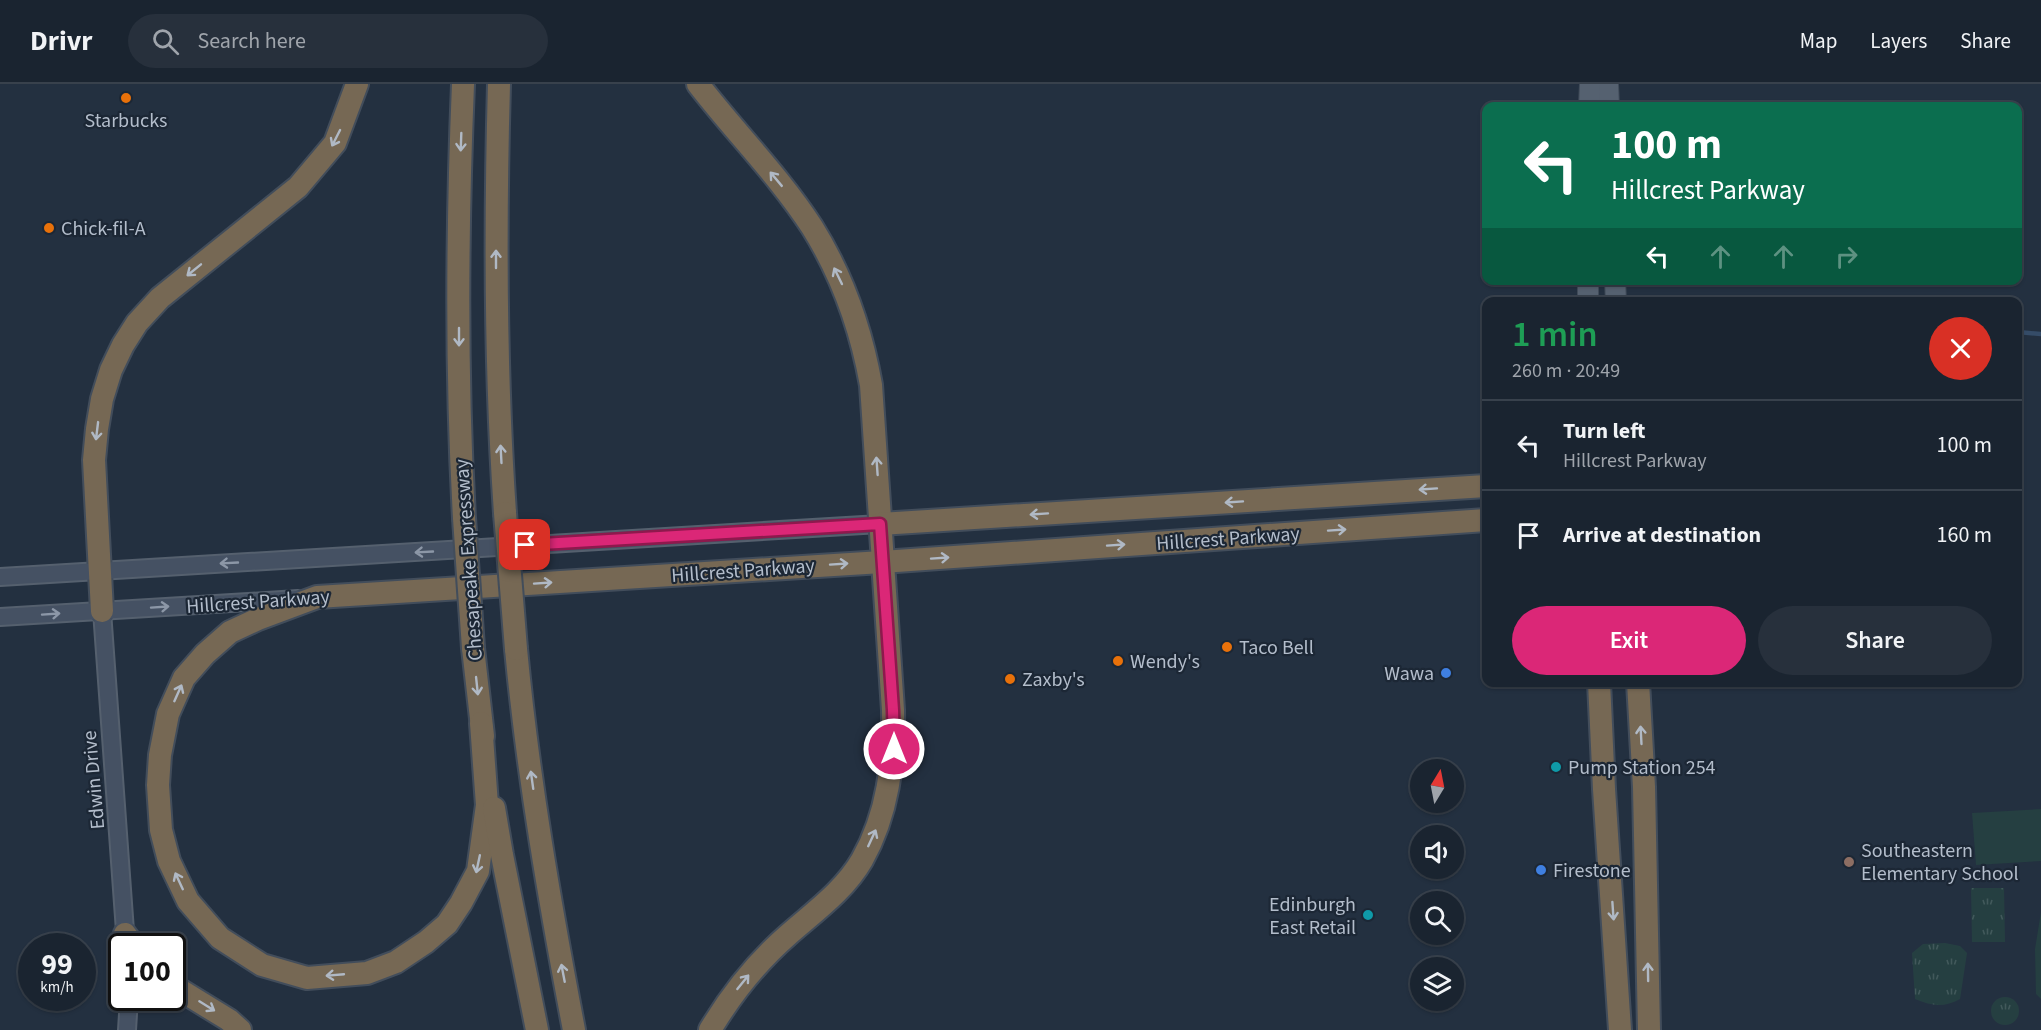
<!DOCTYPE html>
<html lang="en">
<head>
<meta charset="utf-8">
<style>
  body { margin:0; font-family:"Source Sans 3",sans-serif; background:#27303c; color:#f1f3f6; height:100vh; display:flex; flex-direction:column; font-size:22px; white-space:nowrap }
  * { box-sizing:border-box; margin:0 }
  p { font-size:20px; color:#9fa4ab }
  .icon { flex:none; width:33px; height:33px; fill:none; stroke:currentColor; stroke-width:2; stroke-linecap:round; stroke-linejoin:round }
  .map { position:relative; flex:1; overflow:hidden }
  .details { position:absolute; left:1482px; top:213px; width:540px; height:390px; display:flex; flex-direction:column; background:#1a2430; border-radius:12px; box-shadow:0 2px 4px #0004,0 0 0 2px #38414c }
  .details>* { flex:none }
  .top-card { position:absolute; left:1482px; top:18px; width:540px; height:183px; border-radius:12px; box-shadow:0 2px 4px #0004,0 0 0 2px #38414c; background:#0b6e4f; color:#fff; overflow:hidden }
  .needle { width:39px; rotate:10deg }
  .fabs { position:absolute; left:1410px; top:675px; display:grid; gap:12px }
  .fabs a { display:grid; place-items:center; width:54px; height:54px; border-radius:50%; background:#1a2430; box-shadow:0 2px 4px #0004,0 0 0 2px #38414c; font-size:30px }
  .speed { position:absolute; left:18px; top:849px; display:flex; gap:12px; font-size:30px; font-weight:700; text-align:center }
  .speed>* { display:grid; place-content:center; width:78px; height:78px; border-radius:50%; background:#1a2430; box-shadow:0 2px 4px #0004,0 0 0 2px #38414c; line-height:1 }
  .speed small { font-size:15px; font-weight:400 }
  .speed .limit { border:3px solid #111; border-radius:9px; background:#fff; color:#111 }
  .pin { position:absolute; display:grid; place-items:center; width:51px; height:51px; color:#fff; margin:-26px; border-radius:12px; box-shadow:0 3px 9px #0006 }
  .me { position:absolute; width:66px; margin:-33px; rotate:0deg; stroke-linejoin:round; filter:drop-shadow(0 0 4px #0008) }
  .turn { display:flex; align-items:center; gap:21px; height:126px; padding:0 30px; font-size:27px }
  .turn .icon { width:78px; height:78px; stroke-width:2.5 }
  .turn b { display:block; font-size:42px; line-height:51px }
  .lanes { display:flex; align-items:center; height:57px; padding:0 30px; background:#0003; justify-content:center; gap:30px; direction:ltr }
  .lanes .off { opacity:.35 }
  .round { display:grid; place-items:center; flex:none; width:63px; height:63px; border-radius:32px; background:#27303c }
  .overview { display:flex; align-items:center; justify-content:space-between; height:102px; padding:0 30px }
  h1 { font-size:36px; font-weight:600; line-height:45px; color:#1e9e55 }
  .action { display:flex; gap:12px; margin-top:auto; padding:12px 30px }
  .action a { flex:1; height:69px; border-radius:36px; background:#db2777; color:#fff; font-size:24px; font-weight:600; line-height:69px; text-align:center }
  .action a+a { background:#27303c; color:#f1f3f6 }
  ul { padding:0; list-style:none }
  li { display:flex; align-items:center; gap:18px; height:90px; padding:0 30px; border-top:2px solid #38414c }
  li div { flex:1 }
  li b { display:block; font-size:22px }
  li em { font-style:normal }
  header { display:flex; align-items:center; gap:36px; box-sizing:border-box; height:84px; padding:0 30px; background:#1a2430; border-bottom:2px solid #38414c }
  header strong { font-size:28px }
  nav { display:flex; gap:33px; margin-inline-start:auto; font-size:21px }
  .search { width:420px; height:54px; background:#27303c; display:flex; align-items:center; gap:15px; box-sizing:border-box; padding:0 21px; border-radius:33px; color:#9fa4ab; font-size:22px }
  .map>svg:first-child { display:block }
  .grass { fill:url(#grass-tufts) }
  .pitch { fill:#253f41 }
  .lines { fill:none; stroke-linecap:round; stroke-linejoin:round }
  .stream { stroke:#354c68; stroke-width:4.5 }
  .secondary-casing { stroke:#55606e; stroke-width:20 }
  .primary-casing { stroke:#404b59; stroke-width:22 }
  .highway-casing { stroke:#424d5b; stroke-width:26 }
  .secondary { stroke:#455163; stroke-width:16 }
  .primary { stroke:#556170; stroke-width:20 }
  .highway { stroke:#766854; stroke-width:22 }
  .highway-bridge-casing { stroke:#424d5b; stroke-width:26; stroke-linecap:butt }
  .highway-bridge { stroke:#766854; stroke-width:22 }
  .oneway { stroke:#b0b9c5 }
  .oneway2 { stroke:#8c97a7 }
  .route-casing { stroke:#8e194d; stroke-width:15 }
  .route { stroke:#db2777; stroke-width:10 }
  .food-dot { fill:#e8710a; stroke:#1c2735; stroke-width:2 }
  .shop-dot { fill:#3f7fe0; stroke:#1c2735; stroke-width:2 }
  .culture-dot { fill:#0f9aa8; stroke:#1c2735; stroke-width:2 }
  .education-dot { fill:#8d6e63; stroke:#1c2735; stroke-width:2 }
  .labels { text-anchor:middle; stroke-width:4.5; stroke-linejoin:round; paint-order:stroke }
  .poi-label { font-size:20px; fill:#b3bdcb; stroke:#1c2735; text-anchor:start }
  .street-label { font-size:20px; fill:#b3bdcb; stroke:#1c2735 }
</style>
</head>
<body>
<header>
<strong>Drivr</strong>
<div class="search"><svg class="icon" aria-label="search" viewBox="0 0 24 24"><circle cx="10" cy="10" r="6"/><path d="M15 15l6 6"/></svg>Search here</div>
<nav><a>Map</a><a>Layers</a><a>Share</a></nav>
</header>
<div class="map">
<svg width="2041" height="946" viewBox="0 0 2041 946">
  <defs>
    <pattern id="grass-tufts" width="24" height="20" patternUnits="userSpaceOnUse" patternTransform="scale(1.5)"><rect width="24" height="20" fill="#253f41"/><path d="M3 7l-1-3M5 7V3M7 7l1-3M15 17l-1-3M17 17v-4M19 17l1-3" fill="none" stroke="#42595b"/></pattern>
  </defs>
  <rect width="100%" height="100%" fill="#233040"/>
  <g class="grass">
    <path d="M1971,804H2004L2005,858H1972Z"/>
    <path d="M1945,859L1960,862L1967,869L1960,915C1944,924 1932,922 1915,915L1912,869L1923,860Z"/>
    <circle cx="2005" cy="927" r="14"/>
  </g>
  <g class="pitch">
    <path d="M2041,725V777L1976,781L1972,729Z"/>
    <path d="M2041,828V915L2036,910L2035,865Z"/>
  </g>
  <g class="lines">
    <g class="stream">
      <path d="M1624,215L1655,218"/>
      <path d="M2018,248L2041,250"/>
    </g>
    <defs>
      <g id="secondary">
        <path d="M0,493L880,440"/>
        <path d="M102,527L126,861"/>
        <path d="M0,533L298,515"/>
        <path d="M127,946L129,914"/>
      </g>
      <g id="primary">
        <path d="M1608,0L1609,22"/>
        <path d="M1589,22L1590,0"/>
        <path d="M1588,196V218"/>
        <path d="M1615,196L1616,218"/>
      </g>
      <g id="highway">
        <path d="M463,0C457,145 456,290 464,434"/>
        <path d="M499,0C495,143 495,286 505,429"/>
        <path d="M698,0C735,48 779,92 812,143C842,191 861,245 871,301L893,626C894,678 888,730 862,776C844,807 814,828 788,851C757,878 731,911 710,946"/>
        <path d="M880,440L1486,402"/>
        <path d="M102,527L94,376L97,345L102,315L111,286L123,261L137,239L160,214L298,103L335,59L357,0"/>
        <path d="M473,564L483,652"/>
        <path d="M516,565C528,693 550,820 574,946"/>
        <path d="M1599,598L1604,705L1620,946"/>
        <path d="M1638,598L1644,703L1649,946"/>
        <path d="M481,639L487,721L478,787L461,819L447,840L426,858L396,878L367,889L307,894L262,881L220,854L188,817L169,777L161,746L158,701L160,671L168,630L184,594L205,570L230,548L258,535L317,513L882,478L1486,436"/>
        <path d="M494,724L502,771L537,946"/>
        <path d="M125,850L134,862"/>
        <path d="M172,901L229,936L240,946"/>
      </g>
    </defs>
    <use href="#secondary" class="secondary-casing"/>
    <use href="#primary" class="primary-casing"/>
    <use href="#highway" class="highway-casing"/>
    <use href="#secondary" class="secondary"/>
    <use href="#primary" class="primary"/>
    <use href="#highway" class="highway"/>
    <defs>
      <g id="highway-bridge">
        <path d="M505,429L516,565"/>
        <path d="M464,434L473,564"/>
      </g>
    </defs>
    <use href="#highway-bridge" class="highway-bridge-casing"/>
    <use href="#highway-bridge" class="highway-bridge"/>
  </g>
  <defs><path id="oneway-shaft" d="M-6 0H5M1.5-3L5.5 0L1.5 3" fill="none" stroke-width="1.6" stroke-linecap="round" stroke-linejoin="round" transform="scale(1.5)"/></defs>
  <g class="oneway">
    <use href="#oneway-shaft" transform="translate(336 54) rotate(117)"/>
    <use href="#oneway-shaft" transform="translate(461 58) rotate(92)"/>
    <use href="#oneway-shaft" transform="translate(776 95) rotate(-130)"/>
    <use href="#oneway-shaft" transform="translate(496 175) rotate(-90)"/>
    <use href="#oneway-shaft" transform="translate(194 186) rotate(141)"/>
    <use href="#oneway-shaft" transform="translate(838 192) rotate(-116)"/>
    <use href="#oneway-shaft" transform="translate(459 253) rotate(90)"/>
    <use href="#oneway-shaft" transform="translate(97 347) rotate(97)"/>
    <use href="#oneway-shaft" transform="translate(501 370) rotate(-93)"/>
    <use href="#oneway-shaft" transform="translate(877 382) rotate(-94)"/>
    <use href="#oneway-shaft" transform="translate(1428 405) rotate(176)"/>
    <use href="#oneway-shaft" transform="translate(1234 418) rotate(176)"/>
    <use href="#oneway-shaft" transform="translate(1039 430) rotate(176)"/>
    <use href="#oneway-shaft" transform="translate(1337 446) rotate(-4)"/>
    <use href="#oneway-shaft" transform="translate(1116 461) rotate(-4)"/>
    <use href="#oneway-shaft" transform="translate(940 474) rotate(-4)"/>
    <use href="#oneway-shaft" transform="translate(839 480) rotate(-4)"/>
    <use href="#oneway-shaft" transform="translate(543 499) rotate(-4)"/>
    <use href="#oneway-shaft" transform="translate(477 602) rotate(84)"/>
    <use href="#oneway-shaft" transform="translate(178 609) rotate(-66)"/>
    <use href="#oneway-shaft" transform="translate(1641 651) rotate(-93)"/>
    <use href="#oneway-shaft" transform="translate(532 696) rotate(-98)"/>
    <use href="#oneway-shaft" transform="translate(872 754) rotate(-65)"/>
    <use href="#oneway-shaft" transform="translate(478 780) rotate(102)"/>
    <use href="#oneway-shaft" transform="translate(179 797) rotate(-115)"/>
    <use href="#oneway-shaft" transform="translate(1613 827) rotate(86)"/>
    <use href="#oneway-shaft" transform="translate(1648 888) rotate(-91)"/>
    <use href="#oneway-shaft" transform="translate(563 889) rotate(-101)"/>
    <use href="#oneway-shaft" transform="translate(335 891) rotate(175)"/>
    <use href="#oneway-shaft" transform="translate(743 898) rotate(-51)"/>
    <use href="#oneway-shaft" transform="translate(207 922) rotate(32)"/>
  </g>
  <g class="oneway2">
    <use href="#oneway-shaft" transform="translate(424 468) rotate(177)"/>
    <use href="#oneway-shaft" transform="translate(229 479) rotate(177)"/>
    <use href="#oneway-shaft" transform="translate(160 523) rotate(-4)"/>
    <use href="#oneway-shaft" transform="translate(51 530) rotate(-4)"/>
  </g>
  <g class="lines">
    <defs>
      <path id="route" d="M525,461L880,440L893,626L894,665"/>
    </defs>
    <use href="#route" class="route-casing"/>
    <use href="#route" class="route"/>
  </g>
  <g class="food-dot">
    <circle cx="126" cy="14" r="6"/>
    <circle cx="49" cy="144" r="6"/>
    <circle cx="1227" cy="563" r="6"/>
    <circle cx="1118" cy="577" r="6"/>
    <circle cx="1010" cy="595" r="6"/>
  </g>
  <g class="shop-dot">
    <circle cx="1446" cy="589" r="6"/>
    <circle cx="1541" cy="786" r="6"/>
  </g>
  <g class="culture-dot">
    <circle cx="1556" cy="683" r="6"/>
    <circle cx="1368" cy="831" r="6"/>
  </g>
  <circle class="education-dot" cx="1849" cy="778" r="6"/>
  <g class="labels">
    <g class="poi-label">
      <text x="126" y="43" text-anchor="middle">Starbucks</text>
      <text x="61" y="151">Chick-fil-A</text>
      <text x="1239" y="570">Taco Bell</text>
      <text x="1130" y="584">Wendy's</text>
      <text x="1434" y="596" text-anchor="end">Wawa</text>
      <text x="1022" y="602">Zaxby's</text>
      <text x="1568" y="690">Pump Station 254</text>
      <text x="1861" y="773">Southeastern<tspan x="1861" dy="23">Elementary School</tspan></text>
      <text x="1553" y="793">Firestone</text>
      <text x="1356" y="827" text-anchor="end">Edinburgh<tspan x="1356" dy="23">East Retail</tspan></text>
    </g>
    <g class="street-label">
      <text transform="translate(1228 454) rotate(-4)" y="7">Hillcrest Parkway</text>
      <text transform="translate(468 476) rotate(-94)" y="7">Chesapeake Expressway</text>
      <text transform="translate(743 486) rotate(-4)" y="7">Hillcrest Parkway</text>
      <text transform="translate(258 517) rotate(-4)" y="7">Hillcrest Parkway</text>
      <text transform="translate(93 696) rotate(-95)" y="7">Edwin Drive</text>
    </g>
  </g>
</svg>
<div class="fabs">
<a><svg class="needle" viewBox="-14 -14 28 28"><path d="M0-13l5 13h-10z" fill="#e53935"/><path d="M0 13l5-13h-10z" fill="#9fa4ab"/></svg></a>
<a><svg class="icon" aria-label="sound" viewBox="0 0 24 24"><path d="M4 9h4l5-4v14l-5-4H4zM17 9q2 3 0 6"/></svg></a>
<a><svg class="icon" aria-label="search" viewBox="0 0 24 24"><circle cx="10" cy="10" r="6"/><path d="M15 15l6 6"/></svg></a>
<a><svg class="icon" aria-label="layers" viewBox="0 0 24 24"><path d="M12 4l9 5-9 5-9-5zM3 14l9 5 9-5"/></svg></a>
</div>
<div class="speed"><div>99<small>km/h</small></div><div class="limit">100</div></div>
<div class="pin" style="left:525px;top:461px;background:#d93025"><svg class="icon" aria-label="arrive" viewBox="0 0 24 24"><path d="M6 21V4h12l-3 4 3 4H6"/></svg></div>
<svg class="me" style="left:894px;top:665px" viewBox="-20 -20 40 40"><circle r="17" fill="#db2777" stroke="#fff" stroke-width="3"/><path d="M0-11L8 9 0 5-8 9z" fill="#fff"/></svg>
<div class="top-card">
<div class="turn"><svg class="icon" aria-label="left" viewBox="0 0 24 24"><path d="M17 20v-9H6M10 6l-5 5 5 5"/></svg><div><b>100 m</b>Hillcrest Parkway</div></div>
<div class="lanes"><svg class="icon" aria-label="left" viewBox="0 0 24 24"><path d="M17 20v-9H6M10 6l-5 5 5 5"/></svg><svg class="icon off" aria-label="ahead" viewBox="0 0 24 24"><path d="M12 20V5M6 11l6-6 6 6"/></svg><svg class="icon off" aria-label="ahead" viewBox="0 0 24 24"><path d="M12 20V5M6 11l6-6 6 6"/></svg><svg class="icon off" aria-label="right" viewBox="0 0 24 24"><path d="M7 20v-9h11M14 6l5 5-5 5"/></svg></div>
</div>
<section class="details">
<div class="overview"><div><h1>1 min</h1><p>260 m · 20:49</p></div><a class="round" style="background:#d93025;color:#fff"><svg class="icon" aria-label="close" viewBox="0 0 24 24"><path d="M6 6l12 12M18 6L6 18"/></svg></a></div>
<ul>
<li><svg class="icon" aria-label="left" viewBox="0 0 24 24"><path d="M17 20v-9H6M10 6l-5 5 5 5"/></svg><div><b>Turn left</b><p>Hillcrest Parkway</p></div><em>100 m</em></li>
<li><svg class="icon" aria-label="arrive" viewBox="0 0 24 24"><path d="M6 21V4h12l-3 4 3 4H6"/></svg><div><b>Arrive at destination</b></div><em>160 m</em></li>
</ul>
<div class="action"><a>Exit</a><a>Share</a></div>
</section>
</div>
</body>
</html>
